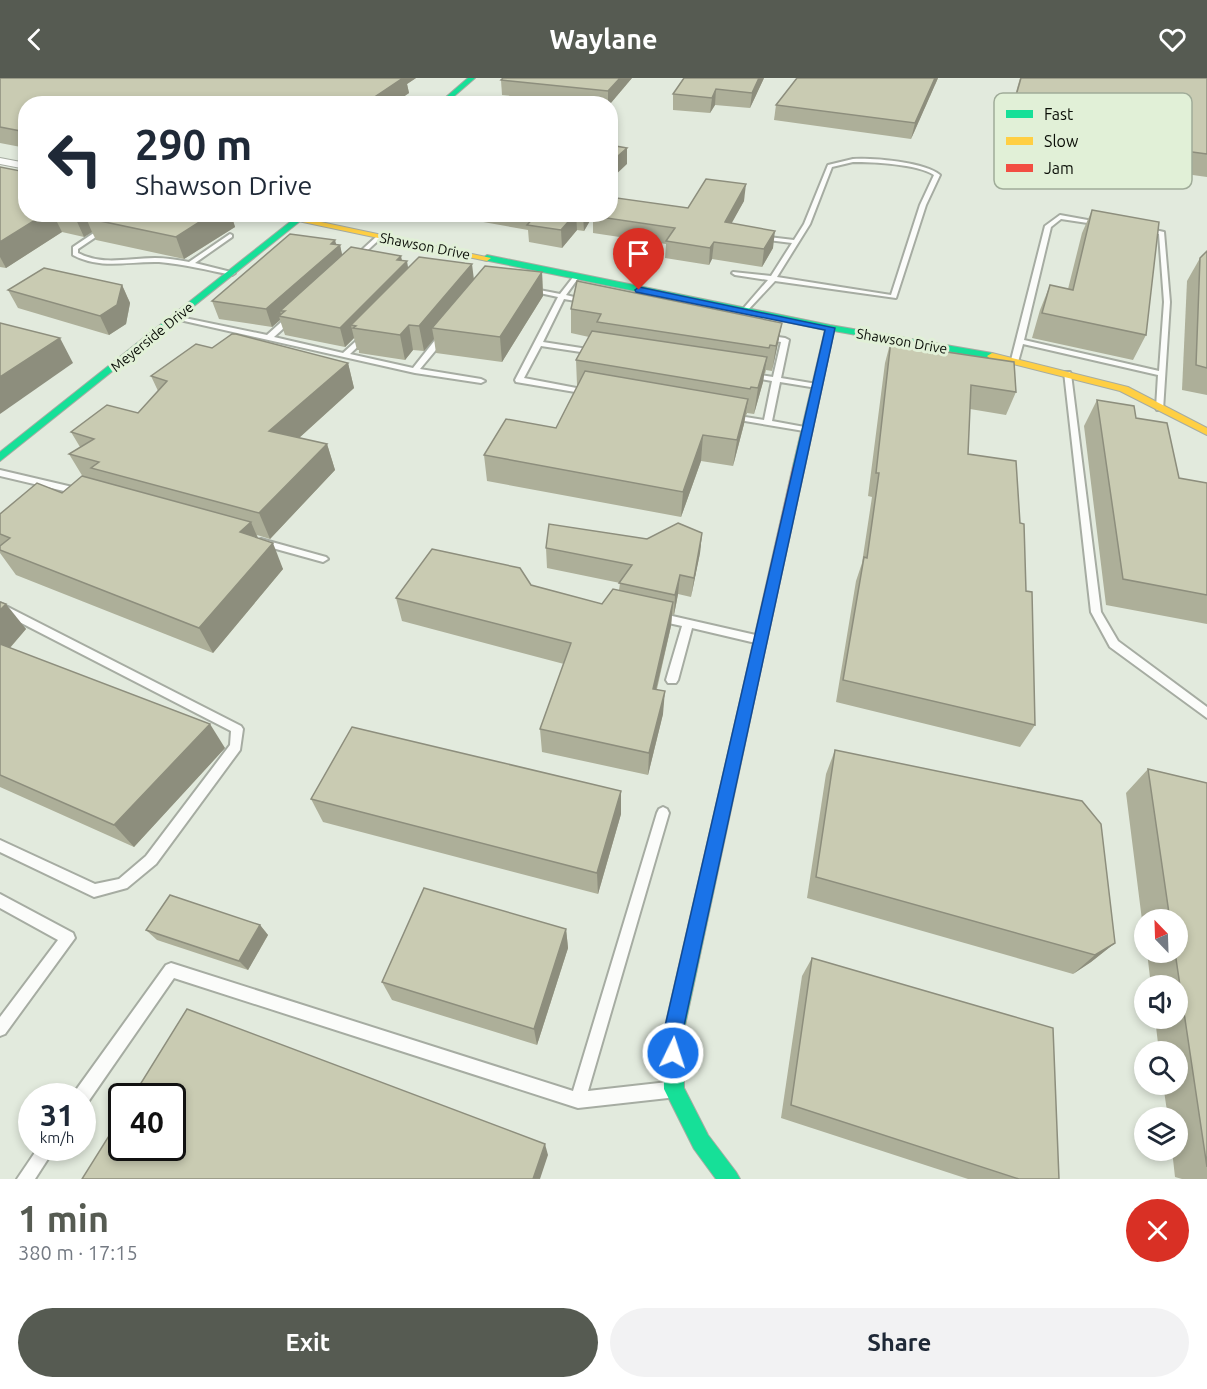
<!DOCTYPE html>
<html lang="en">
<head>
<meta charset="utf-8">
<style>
  body { margin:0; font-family:Ubuntu,sans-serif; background:#f2f2f3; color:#1f2937; height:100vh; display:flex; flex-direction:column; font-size:22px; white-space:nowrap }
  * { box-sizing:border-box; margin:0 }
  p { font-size:20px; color:#747a83 }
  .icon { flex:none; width:33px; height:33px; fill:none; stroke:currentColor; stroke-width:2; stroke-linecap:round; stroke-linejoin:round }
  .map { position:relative; height:1101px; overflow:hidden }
  .details { display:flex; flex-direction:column; background:#fff; flex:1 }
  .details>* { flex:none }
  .guide { position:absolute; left:18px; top:18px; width:600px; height:126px; border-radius:24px; box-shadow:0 3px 9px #0003; background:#fff; color:#1f2937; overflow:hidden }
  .needle { width:39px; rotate:337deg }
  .controls { position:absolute; left:1134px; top:831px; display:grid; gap:12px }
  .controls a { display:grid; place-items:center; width:54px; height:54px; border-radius:50%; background:#fff; box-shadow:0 3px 9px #0003; font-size:30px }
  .speed { position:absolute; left:18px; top:1005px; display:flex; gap:12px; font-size:30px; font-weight:700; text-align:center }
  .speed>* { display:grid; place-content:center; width:78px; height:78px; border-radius:50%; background:#fff; box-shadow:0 3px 9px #0003; line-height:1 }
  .speed small { font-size:15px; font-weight:400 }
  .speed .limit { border:3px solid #111; border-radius:9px; background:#fff; color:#111 }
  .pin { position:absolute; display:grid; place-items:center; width:51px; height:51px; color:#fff; margin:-62px -26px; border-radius:50% 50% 50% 0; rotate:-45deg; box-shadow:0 0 6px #0007 }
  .pin .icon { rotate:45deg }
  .me { position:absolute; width:66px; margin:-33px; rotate:4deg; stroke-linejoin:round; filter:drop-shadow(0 0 4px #0008) }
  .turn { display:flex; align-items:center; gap:21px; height:126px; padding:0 18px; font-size:27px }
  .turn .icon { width:78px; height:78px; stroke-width:2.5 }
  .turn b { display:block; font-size:42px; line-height:51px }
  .round { display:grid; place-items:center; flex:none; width:63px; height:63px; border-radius:32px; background:#f2f2f3 }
  .head { display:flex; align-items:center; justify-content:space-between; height:102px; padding:0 18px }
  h1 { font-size:36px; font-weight:700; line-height:45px; color:#565b52 }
  .action { display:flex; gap:12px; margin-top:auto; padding:12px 18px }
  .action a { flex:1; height:69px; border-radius:36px; background:#565b52; color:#fff; font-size:24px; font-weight:700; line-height:69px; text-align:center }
  .action a+a { background:#f2f2f3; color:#1f2937 }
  header { display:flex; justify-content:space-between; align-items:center; height:78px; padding:0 18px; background:#565b52; color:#fff; font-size:27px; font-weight:700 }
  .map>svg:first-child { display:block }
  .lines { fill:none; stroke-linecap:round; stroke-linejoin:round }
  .lane-casing { stroke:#a6aca2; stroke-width:4 }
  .street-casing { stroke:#a6aca2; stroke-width:2 }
  .fast-casing { stroke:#a6aca2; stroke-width:2 }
  .slow-casing { stroke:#a6aca2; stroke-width:2 }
  .jam-casing { stroke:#a6aca2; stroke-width:2 }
  .lane { fill:#fbfcfa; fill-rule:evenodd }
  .street { fill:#fbfcfa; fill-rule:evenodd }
  .fast { fill:#16e098; fill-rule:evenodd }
  .slow { fill:#ffcf43; fill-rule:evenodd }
  .jam { fill:#f24e42; fill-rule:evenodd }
  .wall { fill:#adaf99 }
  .shaded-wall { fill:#8d8e7d }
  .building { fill:#c9cbb2; stroke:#8d8e7d; stroke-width:1.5 }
  .route { fill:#1a73e8; stroke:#114b97; stroke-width:1.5 }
  .labels { text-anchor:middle; stroke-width:6; stroke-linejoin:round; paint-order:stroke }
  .far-street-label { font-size:14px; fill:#0a0e07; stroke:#e1f0d7 }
  .key { fill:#e1f0d7; stroke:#a0ac99; stroke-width:1.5 }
  .key-label { font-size:16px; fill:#0a0e07 }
</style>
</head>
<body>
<header><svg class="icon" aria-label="back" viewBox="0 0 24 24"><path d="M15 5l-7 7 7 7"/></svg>Waylane<svg class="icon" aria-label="heart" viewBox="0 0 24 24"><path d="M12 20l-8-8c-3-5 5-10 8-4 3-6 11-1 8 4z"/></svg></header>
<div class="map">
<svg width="1207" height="1101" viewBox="0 0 1207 1101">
  <rect width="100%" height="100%" fill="#e2eadd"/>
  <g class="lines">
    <defs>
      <g id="lane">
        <path d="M853,81C875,80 924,84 940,97L926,127L896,220L775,203L746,234H742V232L768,202L735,197L732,195L733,194L771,198L792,165L761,161L758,159L759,158L794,162L804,146L828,87ZM853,84C874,84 917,86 934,97L920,127L891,217L777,199L810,146L832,89Z"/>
        <path d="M122,136H130L78,171V175C103,188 128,180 155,180C166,180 178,182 189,184L230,156L232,157V159L195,185L235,195L232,197C207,192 184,186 159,184C129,183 101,192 73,177V169Z"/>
        <path d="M1060,137L1104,145L1101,147L1061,141L1051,149L1024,262L1159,293L1164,224L1159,156L1143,152L1146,150L1164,154L1170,224L1163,332H1157L1156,330L1158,297L1023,266L1018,284L1011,282L1045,148Z"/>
        <path d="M377,158L382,159L357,182H353V180Z"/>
        <path d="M574,198L579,199L566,217L590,223L587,225L564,221L543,264L594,272L598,274L594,276L541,268L524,300L587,312L591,314L587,316L516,304L515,302L558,219L526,212L529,210L560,216Z"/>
        <path d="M289,237L296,239L274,259L343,275L366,254L370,256L369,258L350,276L413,290L439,257H445V261L420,291L481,301L485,303L481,305L415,295L171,240L175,238L267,257Z"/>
        <path d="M764,257L785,260L789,262L781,300L817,306L821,308L817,310L780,304L772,343L810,350V354L733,341L729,339L733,337L764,342L772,303L749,299L745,297L749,295L773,299L781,264L764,261Z"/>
        <path d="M1064,294H1070L1071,296L1101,534L1118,563L1207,629V640L1110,569L1091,534Z"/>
        <path d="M0,392L81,411L86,414L81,417L0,398Z"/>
        <path d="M261,461L326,479L328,481L323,484L258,466L256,464Z"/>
        <path d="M0,525L241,648L243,651L240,672L156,786L127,810L94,819L0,774V762L95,806L119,801L146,778L230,667L231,653L0,534Z"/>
        <path d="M659,535L760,558L764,559L765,562L764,565L760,566L692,550L678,602L676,605H668L666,602L682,548L655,542L654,539L655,536Z"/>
        <path d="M663,729L667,731L669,735L588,1013L668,1004L673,1007L676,1012L673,1017L668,1020L578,1030L174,900L88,1024L82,1026V1018H74L76,1012L166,887L171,885L573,1013L657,735L659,731Z"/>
        <path d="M0,816L73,855L75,860L5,956L0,958V939L58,862L0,830Z"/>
        <path d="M38,1070H55L35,1101H17Z"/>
      </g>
      <path id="street" d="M0,80L26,85V91L0,86Z"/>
      <g id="fast">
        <path d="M468,0H475L445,26H438Z"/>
        <path d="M300,136H309L0,383V374Z"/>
        <path d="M487,177L830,247L992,275L997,278L992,281L834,253L805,388L799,392L793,388L825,252L484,182L483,180Z"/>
        <path d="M749,608L754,610L756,614L683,957L684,1010L708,1057L736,1094L740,1101H716L694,1071L664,1011L663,957L742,614L744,610Z"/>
      </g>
      <g id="slow">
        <path d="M265,136H283L491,180L487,183Z"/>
        <path d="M992,275L1128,309L1207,350V357L1120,313L989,280L987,278Z"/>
      </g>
      <path id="jam" d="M799,384L805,388L756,614L754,618L749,620L744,618L742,614L793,388Z"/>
    </defs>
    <use href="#lane" class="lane-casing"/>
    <use href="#street" class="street-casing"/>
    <use href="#fast" class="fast-casing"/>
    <use href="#slow" class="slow-casing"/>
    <use href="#jam" class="jam-casing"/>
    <use href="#lane" class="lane"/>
    <use href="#street" class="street"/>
    <use href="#fast" class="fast"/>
    <use href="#slow" class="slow"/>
    <use href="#jam" class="jam"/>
  </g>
  <g class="wall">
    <path d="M0,0H416L407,6L409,15L393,26H26V70L0,65Z"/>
    <path d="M632,0L610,26H585L502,17L501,2Z"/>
    <path d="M764,0L750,30L715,27L710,35L673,32V16Z"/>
    <path d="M797,0H938L911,61L774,42L776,27Z"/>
    <path d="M1020,0H1207V99L1000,70Z"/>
    <path d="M0,89L26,136H231L235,149L184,181L96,162L92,154L84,159L62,154L6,190L0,189Z"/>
    <path d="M744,123L731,145L773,170L762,189L712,181L709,187L665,180L666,166L593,155V137L584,153L577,152L562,170L529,164L528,152L438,136H610L688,130Z"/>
    <path d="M1092,132L1146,257L1133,282L1032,260L1040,232L1050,207L1068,211L1082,155Z"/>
    <path d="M381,136H399L395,140Z"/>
    <path d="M336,167H340L342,178L402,182L408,190L474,200L542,194L543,218L502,284L436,275L434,261L424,273L413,272L405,282L359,275V272H357L354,260L345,269L285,257L280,242L272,249L219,241L212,223Z"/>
    <path d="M1207,173V317L1182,312L1187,203L1200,180Z"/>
    <path d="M122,207L130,225L126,246L109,257L18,230L8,212Z"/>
    <path d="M571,231L782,245L772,293L766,292L765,296L764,295L763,304L754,336L747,335V337L746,336L744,346L733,388L701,383L681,439L487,403L484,377L556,350L578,307H577L576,282L589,259L571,255Z"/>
    <path d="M891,262L920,270L1016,314L1006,337L970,331L968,376L1020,445L1026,513L1035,647L1020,669L836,624L856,503L862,485L872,419L868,418L885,285Z"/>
    <path d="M212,270L348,285L354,310L299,360L327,366L335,392L270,461L257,457L258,460L283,491L213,575L16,497L0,475V436L62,415L83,399L69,376L80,369L71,354L138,335L158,313L151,298Z"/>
    <path d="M1097,322L1136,340L1179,400L1207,405V546L1106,527L1084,348Z"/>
    <path d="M702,455L700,475L691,519L678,516L674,537L672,536L671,548L657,611L663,636L648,697L542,674L540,651L564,586L402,543L396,520L531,507L602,526L619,512L620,505L547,490L546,470Z"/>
    <path d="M0,524L26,551L10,570L225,670L134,769L0,709Z"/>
    <path d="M835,672L1115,865L1091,884L1073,896L807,820L826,696Z"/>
    <path d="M1148,691L1207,705V1101H1182L1175,1099L1172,1072H1178V1040H1168L1163,1006H1178V974H1159L1155,940H1178V908H1151L1147,874H1178V842H1144V858L1126,715Z"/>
    <path d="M311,721L621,736L598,816L323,744Z"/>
    <path d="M260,847L268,857L248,892L157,862L146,852Z"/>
    <path d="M566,851L568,870L537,967L392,922L382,904Z"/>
    <path d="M812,880L1059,1101H968L781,1040L802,898Z"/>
  </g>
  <g class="shaded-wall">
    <path d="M394,0H416L407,6L409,15L393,26H364Z"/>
    <path d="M620,0H632L610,26H608V13Z"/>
    <path d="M759,0H764L750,30L752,15Z"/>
    <path d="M935,0H938L911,61L915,45Z"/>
    <path d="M716,11L715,27L710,35L712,20Z"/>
    <path d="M627,70V86L610,102V85Z"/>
    <path d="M746,106L744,123L723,161L725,144Z"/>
    <path d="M45,136H53L62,154L6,190L0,179V164Z"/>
    <path d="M75,136H118L86,140L92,154L84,159L74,137Z"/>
    <path d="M212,136H231L235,149L184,181L176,159Z"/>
    <path d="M575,136H576L577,152L562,170L561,152Z"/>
    <path d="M583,136H594L584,153Z"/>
    <path d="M775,153L773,170L762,189L764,171Z"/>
    <path d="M335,162L337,169L340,167L344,185L285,233H280L282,239L279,238L280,242L272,249L266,231Z"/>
    <path d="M714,164L712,181L709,187L710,170Z"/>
    <path d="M401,178L403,187L407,183L410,201L356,248L351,247L354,260L345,269L340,250L397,182Z"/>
    <path d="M472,186L475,210L432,250L434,261L424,273L419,248Z"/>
    <path d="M542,194L543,218L502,284L500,259Z"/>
    <path d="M122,207L130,225L126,246L109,257L100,238Z"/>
    <path d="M782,245L777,270L772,293L776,268Z"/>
    <path d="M409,247L413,272L405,282L400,257Z"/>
    <path d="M60,260L73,285L0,336V299Z"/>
    <path d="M767,279L763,304L754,336L758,310Z"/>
    <path d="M348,285L354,310L278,379L269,353Z"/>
    <path d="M748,321L744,346L733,388L737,362Z"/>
    <path d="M703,357L701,383L681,439L683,414Z"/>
    <path d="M327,366L335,392L270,461L259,435Z"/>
    <path d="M251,444L262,470L240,454Z"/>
    <path d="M702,455L700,475L691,519L694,500Z"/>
    <path d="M273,465L283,491L213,575L199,550Z"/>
    <path d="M680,497L678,516L674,537L675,517Z"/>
    <path d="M673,524L671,548L651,633L653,611Z"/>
    <path d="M6,526L26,551L0,581V532Z"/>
    <path d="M665,613L663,636L648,697L649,675Z"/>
    <path d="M210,646L225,670L134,769L114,747Z"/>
    <path d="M621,713V736L598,816L597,795Z"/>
    <path d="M260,847L268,857L248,892L239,883Z"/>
    <path d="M566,851L568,870L537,967L534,951Z"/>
    <path d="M1115,865L1091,884L1073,896L1095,877Z"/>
    <path d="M545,1066L548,1077L540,1101H533Z"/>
  </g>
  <g class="building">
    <path d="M0,0H403L364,26H26V54L0,49Z"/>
    <path d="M503,0H620L608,13L501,2Z"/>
    <path d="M684,0H759L752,15L716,11L712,20L673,16Z"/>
    <path d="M797,0H935L915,45L776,27Z"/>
    <path d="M1021,0H1207V76L1007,49Z"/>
    <path d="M610,67L627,70L610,85Z"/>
    <path d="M0,89L26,94V136H45L0,164Z"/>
    <path d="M706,101L746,106L725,144L775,153L764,171L714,164L710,170L666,163L675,150L593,138L594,136H610V119L688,130Z"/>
    <path d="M1092,132L1159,144L1146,257L1042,235L1050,207L1073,212Z"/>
    <path d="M91,136H212L176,159L86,140Z"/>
    <path d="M537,136H575L561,152L527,147Z"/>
    <path d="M290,156L335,162L331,166L340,167L266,231L212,223Z"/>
    <path d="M351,169L401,178L397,182L407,183L340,250L279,238L285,233H280Z"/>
    <path d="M1207,173V290L1196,287L1200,180Z"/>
    <path d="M419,179L472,186L419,248L409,247L400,257L353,250L356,248L351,247Z"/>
    <path d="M485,188L542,194L500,259L432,250Z"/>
    <path d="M44,190L122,207L117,227L100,238L8,212Z"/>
    <path d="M577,203L782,245L776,268L770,267L769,270L597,244L601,236L571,231Z"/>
    <path d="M0,245L60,260L0,299Z"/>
    <path d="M592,253L767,279L758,310L751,309L750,311L576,282Z"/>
    <path d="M232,256H236L348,285L269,353L327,366L259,435L91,390L99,384L69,376L94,361L71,354L107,327L138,335L167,303L151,298L196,266L212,270Z"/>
    <path d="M891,262L920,266V270L1014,284L1016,314L971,307L968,376L1016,383L1020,445L1024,446L1026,513L1032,514L1035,647L843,602L864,479L867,480L879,395H876Z"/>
    <path d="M585,293L748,321L737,362L703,357L683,414L484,377L506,341L556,350Z"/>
    <path d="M1097,322L1134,328L1136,340L1167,345L1179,400L1207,405V517L1123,501Z"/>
    <path d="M82,398L251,444L240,454L273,465L199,550L0,472V468L10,460L0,456V436L37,405L62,415Z"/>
    <path d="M678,445L702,455L694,500L680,497L675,517L619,505L632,487L546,470L549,446L647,461Z"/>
    <path d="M432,471L520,490L531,507L602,526L613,511L673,524L653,611L665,613L649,675L540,651L571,565L396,520Z"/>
    <path d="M0,524L6,526L0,532Z"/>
    <path d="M0,566L210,646L114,747L0,697Z"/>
    <path d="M352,649L621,713L597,795L311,721Z"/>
    <path d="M835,672L1082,723L1101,746L1115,865L1095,877L816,799Z"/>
    <path d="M1148,691L1207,705V1089L1175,874H1178V842H1170Z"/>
    <path d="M424,810L566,851L534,951L382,904Z"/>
    <path d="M170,817L260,847L239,883L146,852Z"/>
    <path d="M812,880L1053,950L1059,1101H1019L791,1027Z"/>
    <path d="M187,931L545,1066L533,1101H82L122,1037V1070H172V1018H133Z"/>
  </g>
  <path class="route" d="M639,209L835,250L682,957L683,975L680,982L673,985L666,982L663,975V957L825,252L636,214L635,212Z"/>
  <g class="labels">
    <g class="far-street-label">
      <text transform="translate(425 168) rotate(11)" y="5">Shawson Drive</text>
      <text transform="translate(152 259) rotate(-39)" y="5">Meyerside Drive</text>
      <text transform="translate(902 263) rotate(10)" y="5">Shawson Drive</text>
    </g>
  </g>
  <rect x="994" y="15" width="198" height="96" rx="9" class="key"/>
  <rect x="1006" y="32" width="27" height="8" fill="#16e098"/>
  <rect x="1006" y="59" width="27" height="8" fill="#ffcf43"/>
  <rect x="1006" y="86" width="27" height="8" fill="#f24e42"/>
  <g class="key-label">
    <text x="1044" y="42">Fast</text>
    <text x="1044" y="69">Slow</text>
    <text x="1044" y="96">Jam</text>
  </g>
</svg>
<div class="controls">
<a><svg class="needle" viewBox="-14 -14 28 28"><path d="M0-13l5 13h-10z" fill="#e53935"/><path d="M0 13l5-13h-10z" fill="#747a83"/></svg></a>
<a><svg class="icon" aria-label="sound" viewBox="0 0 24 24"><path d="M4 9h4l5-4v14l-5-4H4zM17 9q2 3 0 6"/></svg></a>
<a><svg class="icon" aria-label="search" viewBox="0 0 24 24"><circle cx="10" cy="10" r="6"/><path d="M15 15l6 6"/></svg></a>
<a><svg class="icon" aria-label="layers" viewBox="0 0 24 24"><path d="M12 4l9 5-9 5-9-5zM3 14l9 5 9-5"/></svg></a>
</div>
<div class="speed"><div>31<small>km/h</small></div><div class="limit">40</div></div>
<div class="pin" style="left:639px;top:212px;background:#d93025"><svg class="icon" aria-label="arrive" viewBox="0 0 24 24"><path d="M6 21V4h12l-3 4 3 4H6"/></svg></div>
<svg class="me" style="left:673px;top:975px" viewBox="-20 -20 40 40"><circle r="17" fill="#1a73e8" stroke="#fff" stroke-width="3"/><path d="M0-11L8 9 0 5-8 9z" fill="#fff"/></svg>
<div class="guide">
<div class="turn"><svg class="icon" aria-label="left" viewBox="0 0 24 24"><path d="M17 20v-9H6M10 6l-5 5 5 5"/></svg><div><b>290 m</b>Shawson Drive</div></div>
</div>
</div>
<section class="details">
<div class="head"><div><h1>1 min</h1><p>380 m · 17:15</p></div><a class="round" style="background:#d93025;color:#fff"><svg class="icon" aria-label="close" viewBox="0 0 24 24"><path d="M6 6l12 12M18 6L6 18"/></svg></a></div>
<div class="action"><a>Exit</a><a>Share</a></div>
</section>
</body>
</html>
